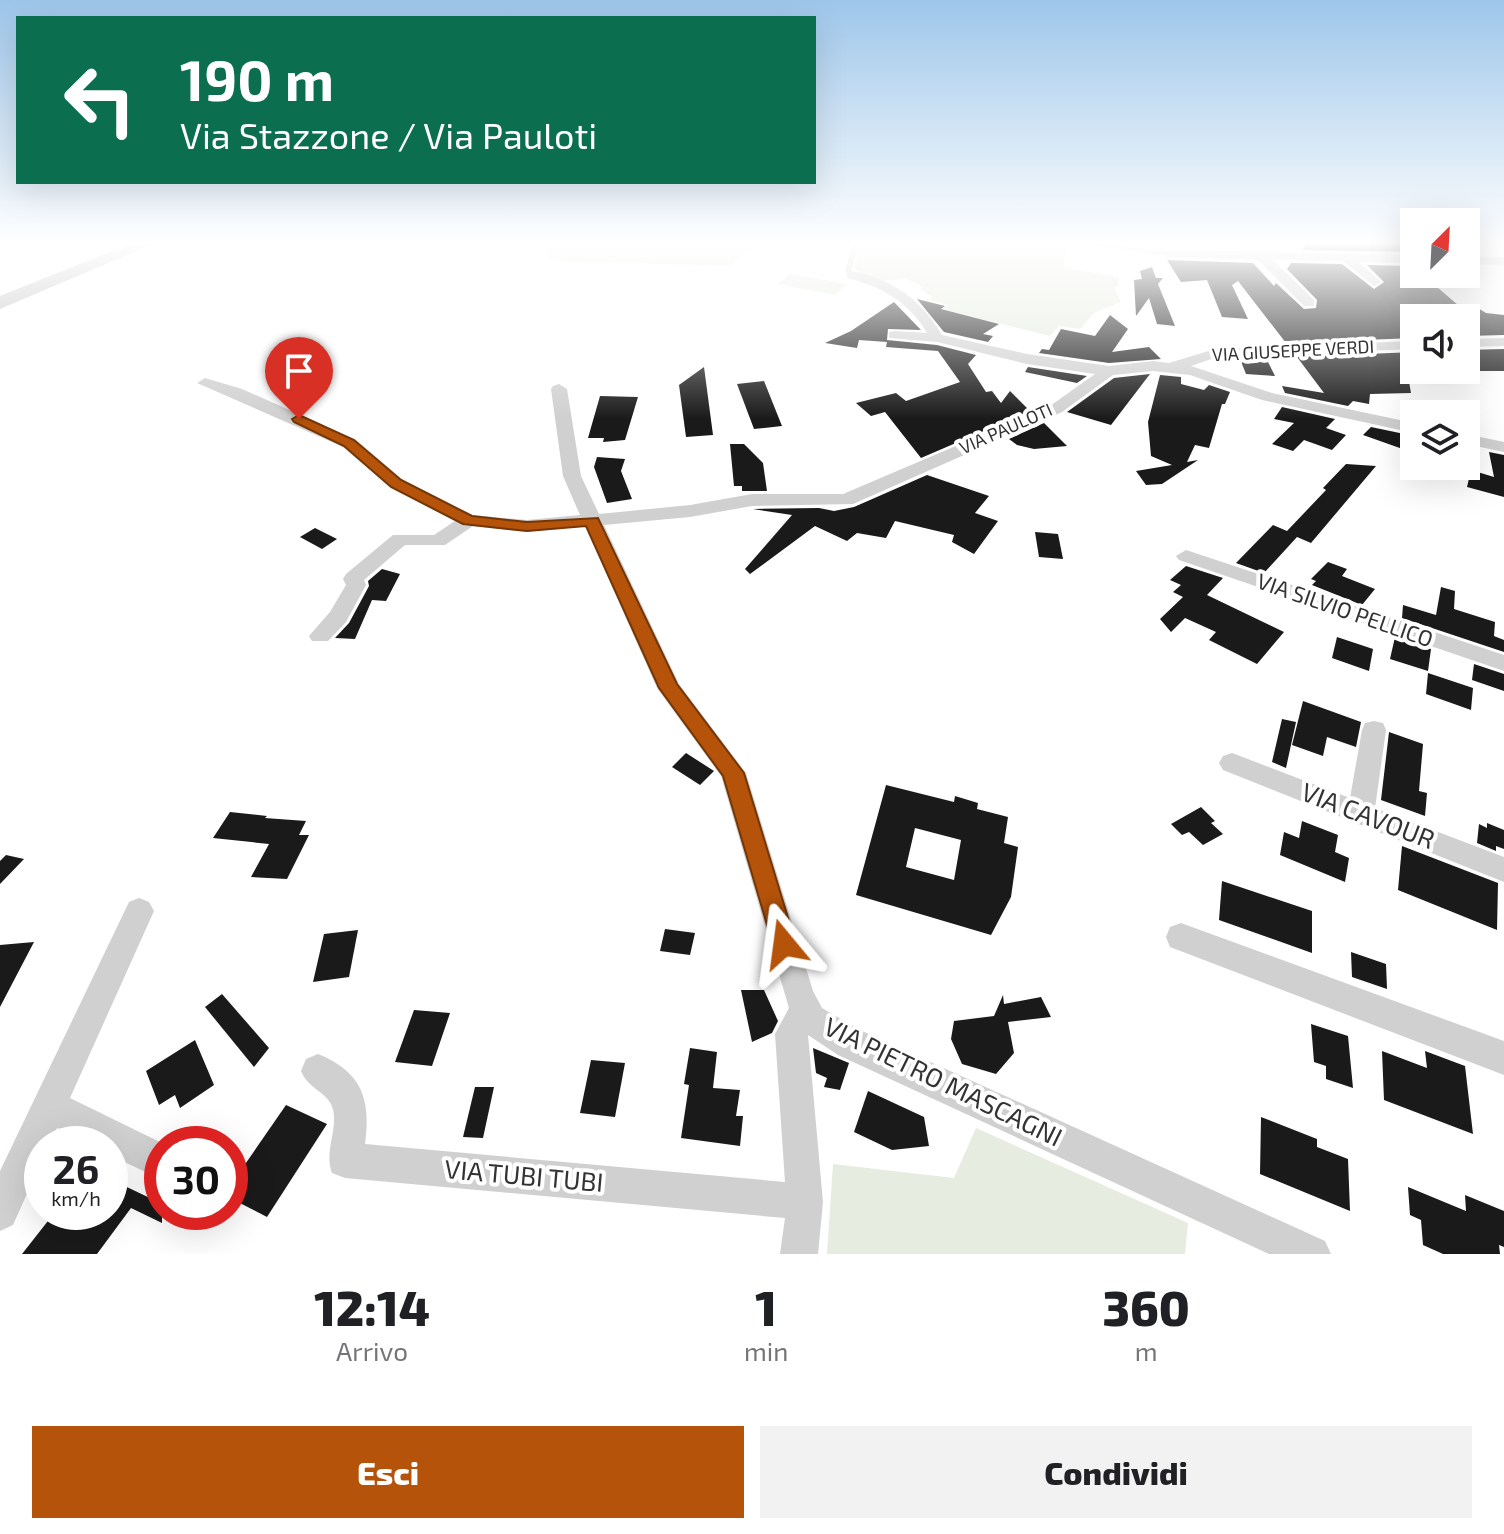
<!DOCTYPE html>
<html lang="it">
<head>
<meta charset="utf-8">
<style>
  body { margin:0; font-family:"Exo 2",sans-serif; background:#f2f2f2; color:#202124; height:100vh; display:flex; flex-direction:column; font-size:30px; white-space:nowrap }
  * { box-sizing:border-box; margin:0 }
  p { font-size:26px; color:#757577 }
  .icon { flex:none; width:44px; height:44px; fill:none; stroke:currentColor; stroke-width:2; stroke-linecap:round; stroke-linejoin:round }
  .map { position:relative; height:1254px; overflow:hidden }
  .drawer { display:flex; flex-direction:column; background:#fff; flex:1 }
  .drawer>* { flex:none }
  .guide { position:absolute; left:16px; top:16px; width:800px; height:168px; border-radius:0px; box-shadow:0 8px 32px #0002; background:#0b6e4f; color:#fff; overflow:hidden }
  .needle { width:52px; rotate:24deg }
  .controls { position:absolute; left:1400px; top:208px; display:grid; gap:16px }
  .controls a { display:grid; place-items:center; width:80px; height:80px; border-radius:0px; background:#fff; box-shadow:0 8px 32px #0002; font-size:40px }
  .speed { position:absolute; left:24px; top:1126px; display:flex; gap:16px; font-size:40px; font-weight:700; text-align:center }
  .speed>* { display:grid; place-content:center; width:104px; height:104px; border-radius:50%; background:#fff; box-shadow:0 8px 32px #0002; line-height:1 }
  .speed small { font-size:20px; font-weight:400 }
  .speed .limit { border:12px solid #d22; background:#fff; color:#111 }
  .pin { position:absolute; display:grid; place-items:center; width:68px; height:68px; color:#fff; margin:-82px -34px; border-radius:50% 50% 50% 0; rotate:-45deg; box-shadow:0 0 8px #0007 }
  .pin .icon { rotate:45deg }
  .me { position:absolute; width:88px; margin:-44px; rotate:344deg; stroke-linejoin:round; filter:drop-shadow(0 0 6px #0008) }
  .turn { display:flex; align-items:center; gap:28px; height:168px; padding:0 32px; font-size:36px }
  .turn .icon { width:104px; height:104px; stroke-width:2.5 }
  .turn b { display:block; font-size:56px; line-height:68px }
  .eta { display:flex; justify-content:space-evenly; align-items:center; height:136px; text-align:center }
  .eta b { font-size:48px; font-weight:800; line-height:56px }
  .action { display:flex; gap:16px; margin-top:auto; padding:16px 32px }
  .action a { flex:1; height:92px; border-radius:0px; background:#b45309; color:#fff; font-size:32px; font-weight:800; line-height:92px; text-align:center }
  .action a+a { background:#f2f2f2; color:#202124 }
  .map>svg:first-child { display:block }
  .green { fill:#e6ecdf }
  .building { fill:#1a1a1a; fill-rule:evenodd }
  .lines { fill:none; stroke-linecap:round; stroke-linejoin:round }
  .lane { fill:#d0d0d0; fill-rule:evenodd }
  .street { fill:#d0d0d0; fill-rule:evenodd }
  .secondary { fill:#bdbdbd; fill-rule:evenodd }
  .route { fill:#b45309; stroke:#753606; stroke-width:2 }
  .labels { text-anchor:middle; stroke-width:8; stroke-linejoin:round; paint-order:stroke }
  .far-street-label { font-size:18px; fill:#333; stroke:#fff }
  .street-label { font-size:22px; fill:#333; stroke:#fff }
  .near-street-label { font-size:26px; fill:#333; stroke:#fff }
</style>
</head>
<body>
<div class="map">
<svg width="1504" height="1254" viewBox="0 0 1504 1254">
  <rect width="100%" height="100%" fill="#fff"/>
  <g class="green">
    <path d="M547,243H757L730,266L554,261L547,257Z"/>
    <path d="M861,243L1069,245L1063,268L1119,277L1118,286L1114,287L1121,302L1094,313L1080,329L1059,326L1050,336L941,309L949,305L930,300L932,297L920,289L923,287L905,278C889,282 866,281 854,268Z"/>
    <path d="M790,274L846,284L835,295L778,284Z"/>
    <path d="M976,1128L1188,1223L1185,1254H827L833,1164L954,1178Z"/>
  </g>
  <g class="building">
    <path d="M1307,243H1385L1414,247V252L1302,250Z"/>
    <path d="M1167,260L1253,263L1274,286L1276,283L1304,309L1316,308L1317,300L1287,269L1291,263L1342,264L1374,289L1384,282L1367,265L1414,266V274H1422L1466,312V309L1478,308L1486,313L1504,315V335L1466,336V318H1414V338L1286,343L1238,281L1232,285L1248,319L1222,317L1207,280L1181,282Z"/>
    <path d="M1152,267L1156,278H1163L1158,284L1175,326L1157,324L1149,298L1136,316L1134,280L1142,279L1140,271Z"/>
    <path d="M917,299L945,306L941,309L999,324L983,334L993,336L988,342L944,332Z"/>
    <path d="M894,302L921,330L888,329L887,340L937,345L976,355L968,364L986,392L992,391L1001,403L1010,391L1030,411L921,458L885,412L871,416L856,403L896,393L906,401L960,382L938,351L886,347L887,342L859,340L857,348L825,343L851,331Z"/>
    <path d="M1110,315L1128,329L1112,352L1149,347L1161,359L1109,363L1039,353L1042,349L1049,350L1061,329L1095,336Z"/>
    <path d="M1504,349V371H1466V350Z"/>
    <path d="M1414,352V365L1405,358L1411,393L1370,394L1369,404L1353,401L1348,406L1285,393L1282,386L1324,393L1297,357Z"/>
    <path d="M1266,358L1275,376L1246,374L1240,359Z"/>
    <path d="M704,367L713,435L686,437L679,385Z"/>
    <path d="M1028,367L1087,376L1077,383L1025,372Z"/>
    <path d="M1150,374L1111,425L1067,412L1114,378Z"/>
    <path d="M1160,375L1181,377V384L1204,390L1209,385L1230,392L1225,404H1222L1209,448L1195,445L1187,462L1198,460L1162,484L1146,485L1136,471L1172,465L1151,456L1148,422Z"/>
    <path d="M764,381L782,426L754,429L737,384Z"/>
    <path d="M600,396L638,397L625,440L603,442L604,438H588Z"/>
    <path d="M1282,407L1335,419L1326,428L1346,435L1332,450L1304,440L1293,451L1272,444L1294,423L1274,419Z"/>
    <path d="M1044,423L1067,446L1034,449L1017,445L1009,439Z"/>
    <path d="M1371,427L1414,436V453L1363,435Z"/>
    <path d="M730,444H744L763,463L767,491H742V486H734Z"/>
    <path d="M1489,452L1504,455V497L1467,487L1471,470L1494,477Z"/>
    <path d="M597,457L625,459L621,471L632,499L607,503L594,467Z"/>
    <path d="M1346,464L1376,466L1311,543L1297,537L1264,573L1236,563L1273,525L1287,531L1326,490L1323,488Z"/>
    <path d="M927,475L989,496L975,513L998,521L974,554L952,542L954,535L895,521L886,538L857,533L847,541L815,526L750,574L745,569L792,515L753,509L819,508L834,511L854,507Z"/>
    <path d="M315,528L337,539L322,549L300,537Z"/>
    <path d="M1035,532L1058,534L1063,559L1039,557Z"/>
    <path d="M1328,562L1347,569L1342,576L1375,589L1362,605L1312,585L1316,581L1311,579Z"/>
    <path d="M1186,566L1223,578L1207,595L1284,632L1257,664L1209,640L1216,632L1185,618L1171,632L1160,619L1183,597L1173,592L1181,585L1170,580Z"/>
    <path d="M382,569L400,574L386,601L372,600L355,639L335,638L349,623L369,586L368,581Z"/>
    <path d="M1441,587L1455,591L1454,609L1495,622L1494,636L1504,640V652L1402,618L1403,605L1436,615Z"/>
    <path d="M1337,637L1373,649L1369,671L1332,658Z"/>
    <path d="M1395,637L1431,649L1428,671L1390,659Z"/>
    <path d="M1474,664L1504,674V691L1472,680Z"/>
    <path d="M1428,673L1473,688L1471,710L1426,694Z"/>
    <path d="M1303,701L1361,722L1356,747L1327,737L1323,756L1292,745Z"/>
    <path d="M1282,719L1296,722L1286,768L1272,762Z"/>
    <path d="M1389,732L1423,744L1419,791L1427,793L1425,816L1381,800Z"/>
    <path d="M686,753L714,771L700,785L672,767Z"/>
    <path d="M886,785L954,802L955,796L978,803L977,809L1008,817L1004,843L1018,847L1011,897L991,935L856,895ZM915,828L961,840L954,880L906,867Z"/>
    <path d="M1201,807L1215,821L1211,823L1223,834L1203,845L1189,832L1182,835L1171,824Z"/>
    <path d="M230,812L267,816L265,818L306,821L299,835H309L287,879L251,877L269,844L213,838Z"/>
    <path d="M1302,821L1338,835L1335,852L1349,858L1345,882L1280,855L1284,832L1299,838Z"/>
    <path d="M1487,823L1504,830V849L1496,846V851L1477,843L1479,824L1487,828Z"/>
    <path d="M1402,846L1498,883L1497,930L1398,890Z"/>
    <path d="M6,855L24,859L0,884V861Z"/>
    <path d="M1222,881L1312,911V953L1219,920Z"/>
    <path d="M665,929L695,933L690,955L660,951Z"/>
    <path d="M358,930L349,977L313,982L324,934Z"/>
    <path d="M34,942L0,1007V945Z"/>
    <path d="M1351,952L1386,964L1387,989L1352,977Z"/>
    <path d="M741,990H764L778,1021L772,1033L752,1042Z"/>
    <path d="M222,994L269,1048L254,1067L205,1007Z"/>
    <path d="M1003,995L1004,1004L1041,997L1051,1017L1008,1022L1014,1053L996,1074L962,1064L951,1039L954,1021L994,1016Z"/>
    <path d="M414,1010L450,1013L432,1066L395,1062Z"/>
    <path d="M1311,1024L1348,1036L1353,1088L1326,1079V1066L1314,1062Z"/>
    <path d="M195,1040L214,1085L180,1108L175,1095L159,1105L146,1071Z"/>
    <path d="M690,1048L717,1052L713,1088L740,1090L736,1116H743L740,1146L681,1138L689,1085L684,1084Z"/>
    <path d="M813,1048L849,1063L840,1090L824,1087L827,1078L816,1073Z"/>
    <path d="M1382,1051L1427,1068L1425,1051L1465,1066L1473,1134L1384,1100Z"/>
    <path d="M591,1060L625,1063L615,1117L580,1113Z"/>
    <path d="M475,1087H494L483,1138L463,1137Z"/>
    <path d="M868,1091L924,1117L929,1146L892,1150L854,1132Z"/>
    <path d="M286,1105L327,1124L267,1217L230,1198V1186Z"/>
    <path d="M1261,1117L1317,1139V1147L1348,1159L1350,1211L1260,1174Z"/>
    <path d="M110,1179L152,1199L162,1185V1223L131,1208L97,1254H22L55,1212H110Z"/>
    <path d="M1408,1187L1466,1211L1465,1195L1504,1211V1247L1499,1245L1500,1254H1443L1423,1245L1421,1220L1410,1215Z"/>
  </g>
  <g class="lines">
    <g class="lane">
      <path d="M853,243H859L851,271L855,275L852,277L845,271Z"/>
      <path d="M1075,243H1096L1170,252L1173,254L1170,256Z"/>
    </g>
    <g class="street">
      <path d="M1170,250L1414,255V263L1359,262L1381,282L1374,286L1343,261L1273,260L1314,300V306H1304L1258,260L1166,257V251Z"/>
      <path d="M1466,256L1504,257V265L1466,264Z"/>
      <path d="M852,271C892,279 921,299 942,335L1027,354L1109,366L1153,361L1169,363L1215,349L1414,341V349L1217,357L1191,366L1272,393L1414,423V433L1262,400L1190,375L1153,371L1113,375L1062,412L853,504L752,506L690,517L604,525L679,684L746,773L813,991L822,1008L862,1031L1325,1241L1331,1254H1269L838,1055L808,1035L823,1202L818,1254H780L785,1218L345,1178L332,1173C323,1150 341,1125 331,1104C324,1091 308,1088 301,1071L306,1059L318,1054C362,1072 371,1099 365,1144L785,1182L775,1034L789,1008L721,776L657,688L585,526L527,532L473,526L445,545H405L364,580L366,585L346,622L328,641H312L309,636L330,612L346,585L343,579L346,574L393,535H434L455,521L390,487L343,447L197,383L205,378L242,389L355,439L402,479L473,515L527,520L580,515L563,476L551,389L553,386L559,384L567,389L581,476L599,514L690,505L752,494H843L1050,406L1095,374L1027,364L937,342L889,338V332L894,331L927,333C909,302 881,286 847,278V272Z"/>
      <path d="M1504,338V346L1466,347V339Z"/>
      <path d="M1466,434L1504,442V452L1466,444Z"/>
      <path d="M1186,550L1504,655V671L1179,560L1176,556Z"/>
      <path d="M1374,721L1383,723L1386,730L1375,808L1504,857V882L1223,770L1219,763L1223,756L1232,753L1350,798L1362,730L1365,723Z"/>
      <path d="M139,898L149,902L154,911L70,1098L164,1144L162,1180L110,1155V1144H88L57,1128L49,1144H42V1160L13,1225L0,1231V1171L129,902Z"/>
      <path d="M1181,923L1504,1041V1075L1170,947L1166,937L1170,927Z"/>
    </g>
    <path class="secondary" d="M132,243H155L0,309V296Z"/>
  </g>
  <linearGradient id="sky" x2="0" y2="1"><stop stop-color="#9ec6ea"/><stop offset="0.58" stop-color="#fff"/><stop offset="1" stop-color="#fff" stop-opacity="0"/></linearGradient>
  <rect width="1504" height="419" fill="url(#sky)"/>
  <path class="route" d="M299,415L354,440L401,480L472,516L527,522L598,518L677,684L744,773L796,944L793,952L784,956L775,952L723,776L659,688L586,526L527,531L463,524L391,487L344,446L294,422L292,419Z"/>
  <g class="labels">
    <g class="far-street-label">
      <text transform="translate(1293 351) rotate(-3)" y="6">VIA GIUSEPPE VERDI</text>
      <text transform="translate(1006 429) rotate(-24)" y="6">VIA PAULOTI</text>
    </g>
    <g class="street-label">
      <text transform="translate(1345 610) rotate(19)" y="8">VIA SILVIO PELLICO</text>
    </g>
    <g class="near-street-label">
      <text transform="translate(1368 816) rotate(21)" y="9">VIA CAVOUR</text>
      <text transform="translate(943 1082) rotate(26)" y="9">VIA PIETRO MASCAGNI</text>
      <text transform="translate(524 1176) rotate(5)" y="9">VIA TUBI TUBI</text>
    </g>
  </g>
</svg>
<div class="controls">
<a><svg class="needle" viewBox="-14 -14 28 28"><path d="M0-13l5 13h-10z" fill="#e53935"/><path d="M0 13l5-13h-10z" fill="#757577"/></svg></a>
<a><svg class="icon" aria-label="sound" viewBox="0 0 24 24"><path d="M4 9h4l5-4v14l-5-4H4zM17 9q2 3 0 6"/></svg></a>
<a><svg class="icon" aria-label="layers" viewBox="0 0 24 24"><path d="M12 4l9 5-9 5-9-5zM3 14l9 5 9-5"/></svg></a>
</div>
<div class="speed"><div>26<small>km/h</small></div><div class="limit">30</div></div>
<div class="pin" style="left:299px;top:419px;background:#d93025"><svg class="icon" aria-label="arrive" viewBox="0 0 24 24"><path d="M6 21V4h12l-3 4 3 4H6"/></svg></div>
<svg class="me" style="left:784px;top:944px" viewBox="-20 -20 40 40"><path d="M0-17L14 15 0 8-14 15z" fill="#b45309" stroke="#fff" stroke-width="4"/></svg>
<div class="guide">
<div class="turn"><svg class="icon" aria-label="left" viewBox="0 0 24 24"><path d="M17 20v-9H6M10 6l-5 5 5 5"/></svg><div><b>190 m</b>Via Stazzone / Via Pauloti</div></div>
</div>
</div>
<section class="drawer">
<div class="eta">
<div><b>12:14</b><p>Arrivo</p></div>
<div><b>1</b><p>min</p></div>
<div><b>360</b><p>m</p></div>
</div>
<div class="action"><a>Esci</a><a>Condividi</a></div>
</section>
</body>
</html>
